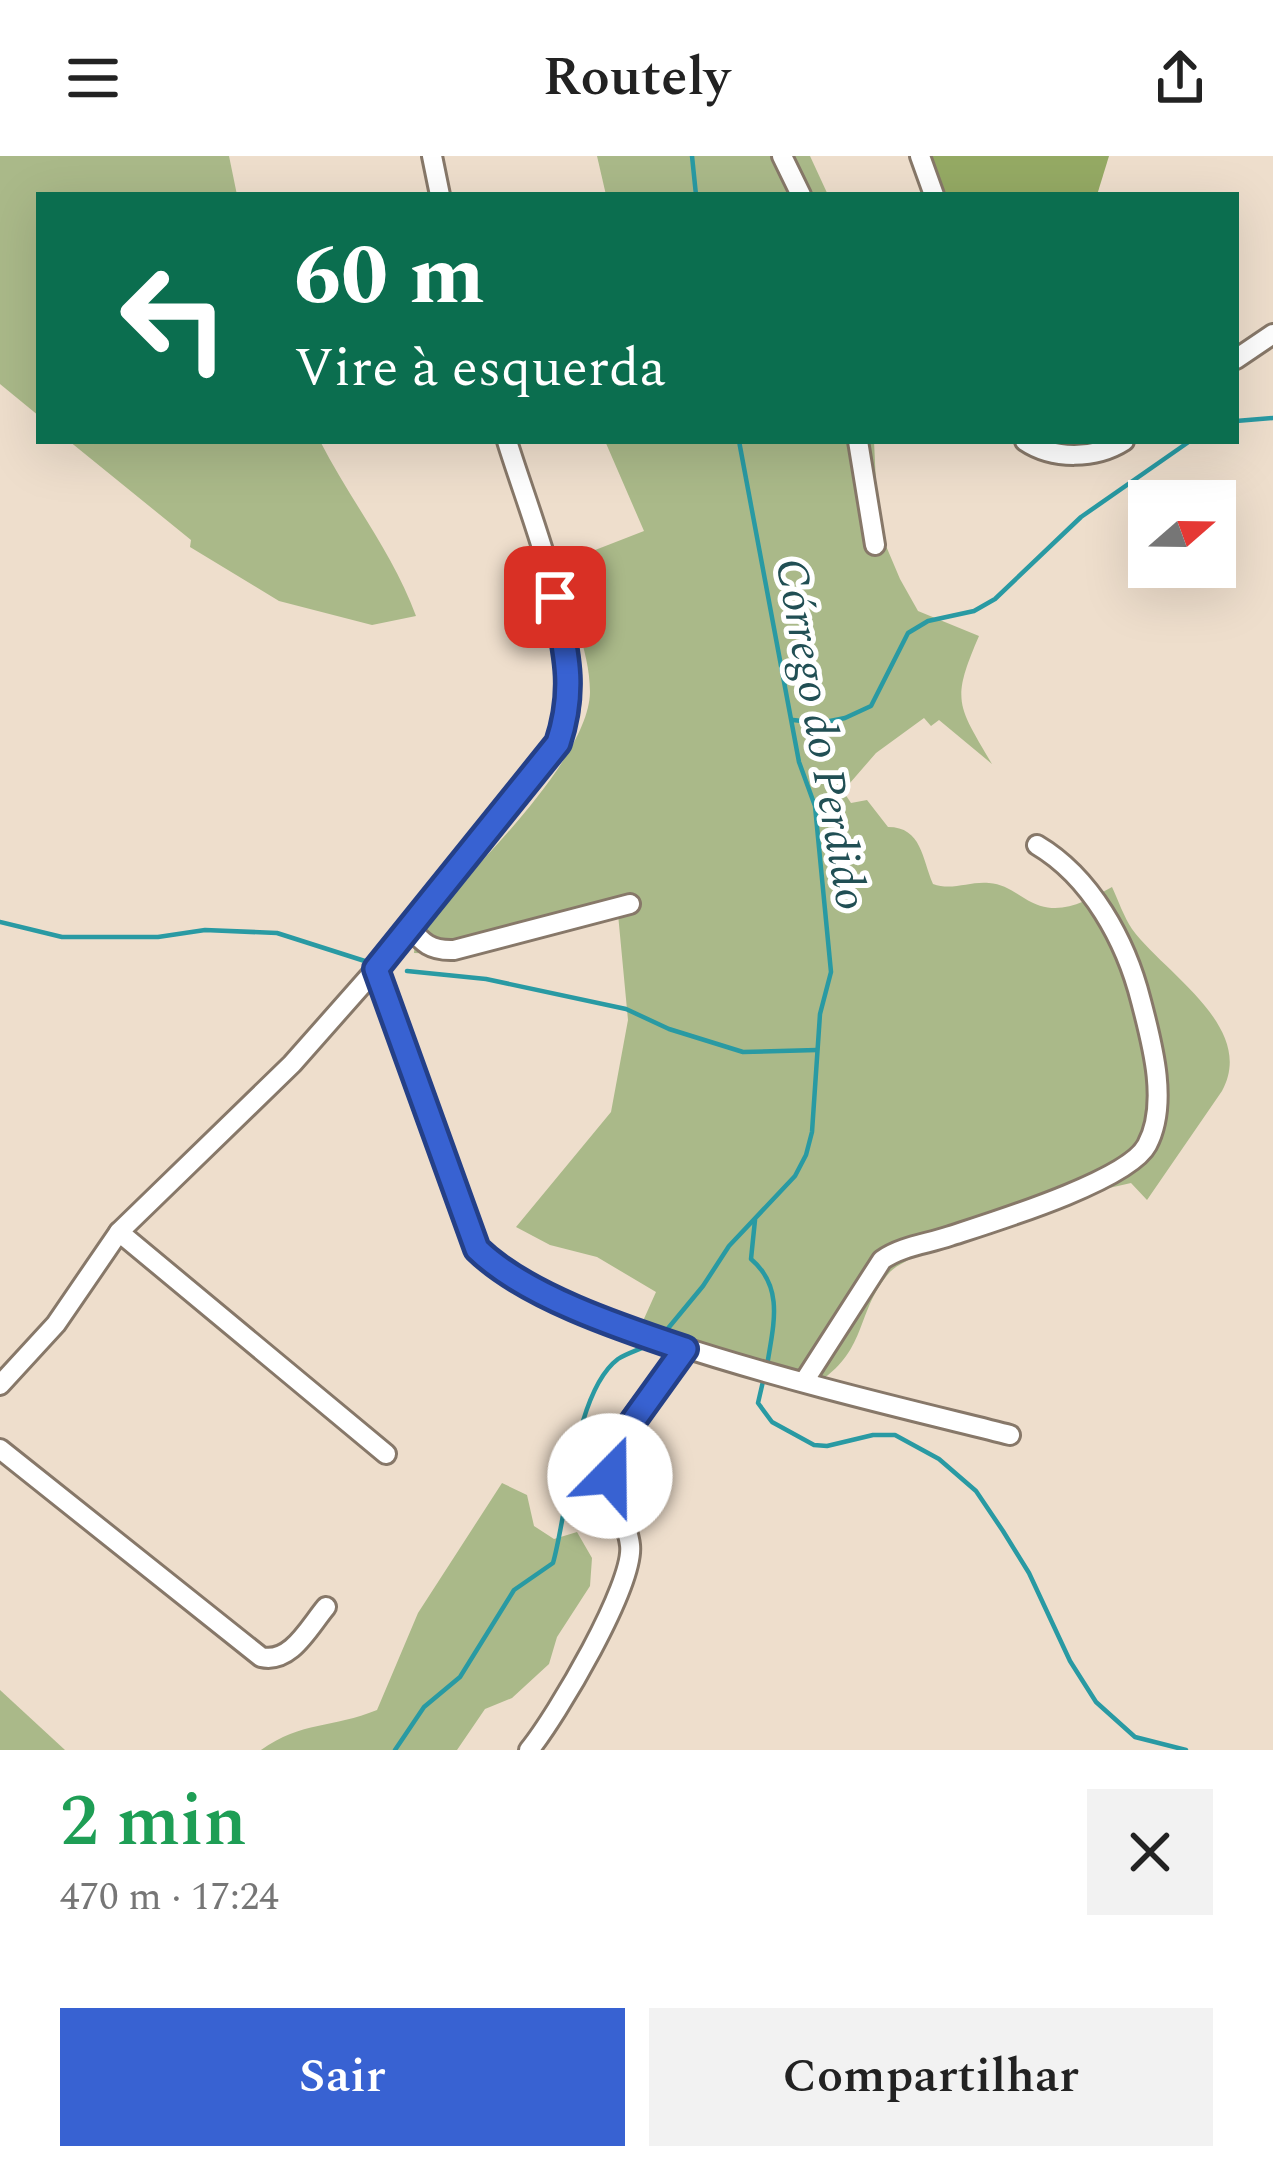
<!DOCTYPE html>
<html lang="pt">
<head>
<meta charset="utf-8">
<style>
  body { margin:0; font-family:Spectral,serif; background:#f2f2f2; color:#222; height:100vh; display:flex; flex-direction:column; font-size:45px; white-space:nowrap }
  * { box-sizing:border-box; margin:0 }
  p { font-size:39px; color:#767676 }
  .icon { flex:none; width:66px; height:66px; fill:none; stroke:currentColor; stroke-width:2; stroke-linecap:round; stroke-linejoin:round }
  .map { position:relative; height:1594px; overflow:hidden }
  .sheet { display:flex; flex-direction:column; background:#fff; flex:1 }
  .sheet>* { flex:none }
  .guide { position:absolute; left:36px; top:36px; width:1203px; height:252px; border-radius:0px; box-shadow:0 12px 48px #0002; background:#0b6e4f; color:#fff; overflow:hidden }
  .needle { width:78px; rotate:70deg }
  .controls { position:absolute; left:1128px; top:324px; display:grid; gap:24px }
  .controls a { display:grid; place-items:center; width:108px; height:108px; border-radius:0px; background:#fff; box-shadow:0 12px 48px #0002; font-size:60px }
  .pin { position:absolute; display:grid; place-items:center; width:102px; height:102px; color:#fff; margin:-51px; border-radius:24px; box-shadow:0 6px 18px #0006 }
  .me { position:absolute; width:132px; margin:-66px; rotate:22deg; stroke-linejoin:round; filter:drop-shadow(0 0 9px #0008) }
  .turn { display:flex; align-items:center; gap:42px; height:252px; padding:0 60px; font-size:54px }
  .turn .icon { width:156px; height:156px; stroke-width:2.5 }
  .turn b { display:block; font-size:84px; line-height:102px }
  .round { display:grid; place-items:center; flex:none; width:126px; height:126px; border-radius:0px; background:#f2f2f2 }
  .head { display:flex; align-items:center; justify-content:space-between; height:204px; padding:0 60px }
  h1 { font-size:72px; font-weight:600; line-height:90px; color:#1e9e55 }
  .action { display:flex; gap:24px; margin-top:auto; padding:24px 60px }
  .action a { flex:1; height:138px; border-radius:0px; background:#3862d2; color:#fff; font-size:48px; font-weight:600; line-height:138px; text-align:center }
  .action a+a { background:#f2f2f2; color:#222 }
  header { display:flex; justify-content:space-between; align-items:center; height:156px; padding:0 60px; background:#fff; font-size:54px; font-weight:600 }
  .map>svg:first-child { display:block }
  .green { fill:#aab989 }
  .forest { fill:#95aa64 }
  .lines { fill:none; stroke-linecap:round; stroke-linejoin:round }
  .stream { stroke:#299aa3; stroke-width:4.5 }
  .minor-casing { stroke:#877869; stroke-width:24 }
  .minor { stroke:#fff; stroke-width:18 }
  .route-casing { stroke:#244088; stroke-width:30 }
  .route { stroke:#3862d2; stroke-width:21 }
  .labels { text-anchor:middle; stroke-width:10; stroke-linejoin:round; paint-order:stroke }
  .water-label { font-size:45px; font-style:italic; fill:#214f54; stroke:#fff }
</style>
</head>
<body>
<header><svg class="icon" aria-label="menu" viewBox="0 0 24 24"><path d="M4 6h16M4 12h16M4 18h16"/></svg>Routely<svg class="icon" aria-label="share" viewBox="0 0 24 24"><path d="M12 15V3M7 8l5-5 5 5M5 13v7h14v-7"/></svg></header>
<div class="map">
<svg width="1273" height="1594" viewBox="0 0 1273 1594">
  <rect width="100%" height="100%" fill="#eedecc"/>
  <g class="green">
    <path d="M0,0H229L237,39H39V260L0,228Z"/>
    <path d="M597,0H810L828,39H606Z"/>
    <path d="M69,285H320C350,344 393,397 416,460L372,469L279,445L190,391L191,384Z"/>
    <path d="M605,285H874L878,371L900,423L918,455L979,480C951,545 957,548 992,608L939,564L931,570L924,562L876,597L843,635L851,647L867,644L888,671C922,671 922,703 933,728C952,735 970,725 989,727C1003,728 1013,735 1024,742C1056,763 1082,747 1112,731C1118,744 1124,761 1132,773C1164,817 1257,871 1222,935L1147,1044L1131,1027L1109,1032C1068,1047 911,1093 890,1116C856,1154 868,1193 820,1225L693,1188L643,1165L656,1136L597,1101L550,1089L516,1071L611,956L628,864L618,758C552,778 484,800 414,797L416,775C463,723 589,605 590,536C590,492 568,450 554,410L644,375Z"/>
    <path d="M502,1327L527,1339L534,1370L554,1383L577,1376L592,1402L590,1430L557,1481L549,1508L512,1542L485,1553L457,1594H261C302,1565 333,1572 377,1554L418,1457Z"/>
    <path d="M0,1534L65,1594H0Z"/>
  </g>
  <path class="forest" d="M928,0H1109L1097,39H940Z"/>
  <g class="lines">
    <g class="stream">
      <path d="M692,0L696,39"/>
      <path d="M1236,265L1273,262"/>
      <path d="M793,564L820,567L845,562L871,550L908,477L928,465L974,455L995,443L1081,361L1190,285"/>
      <path d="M0,766L62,781H158L205,774L277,777L371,807"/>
      <path d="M407,815L486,823L626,853L669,873L743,896L817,894"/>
      <path d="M755,1064L751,1103C785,1132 773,1170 767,1210"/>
      <path d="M665,1176L703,1130L729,1090L795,1020L806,999L812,976L820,858L831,816L815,650L799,606L739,285"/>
      <path d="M764,1221L758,1247L772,1266L814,1289L827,1290L873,1279H895L939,1303L976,1335L1003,1375L1029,1417L1070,1505L1096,1546L1135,1581L1186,1594"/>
      <path d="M395,1594L424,1551L460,1521L514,1434L553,1407C568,1355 574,1236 618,1203C627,1197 642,1193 652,1187"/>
    </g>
    <defs>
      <g id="minor">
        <path d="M432,0L440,39"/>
        <path d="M782,0L801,39"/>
        <path d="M920,0L934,39"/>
        <path d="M1236,203L1273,178"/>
        <path d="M858,285L875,389"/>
        <path d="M1025,285C1053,304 1096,303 1124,285"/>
        <path d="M408,770C423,787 430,795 454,794L630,748"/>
        <path d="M376,813L471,1081C514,1167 907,1252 1010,1279"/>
        <path d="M119,1076L386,1298"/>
        <path d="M805,1224L882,1104C902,1090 927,1088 950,1080C993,1066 1128,1025 1147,989C1169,948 1152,887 1141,845C1126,785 1091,721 1037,689"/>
        <path d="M0,1229L56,1168L119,1076L292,908L376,813L558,587C562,575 568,563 569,551C579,477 529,357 507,285"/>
        <path d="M0,1293L261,1501C291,1508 309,1471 326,1451"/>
        <path d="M529,1594C556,1561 635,1428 630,1389C627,1361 603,1327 611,1299C619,1272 667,1219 685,1193"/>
      </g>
    </defs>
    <use href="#minor" class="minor-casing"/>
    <use href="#minor" class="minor"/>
  </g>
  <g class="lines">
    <defs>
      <path id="route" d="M555,441C566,496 576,533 558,587L376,813L477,1093C525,1140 622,1172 685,1193L613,1293L610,1320"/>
    </defs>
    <use href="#route" class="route-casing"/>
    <use href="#route" class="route"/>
  </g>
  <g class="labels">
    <g class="water-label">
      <text transform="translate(823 578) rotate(80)" y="16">Córrego do Perdido</text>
    </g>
  </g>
</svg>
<div class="controls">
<a><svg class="needle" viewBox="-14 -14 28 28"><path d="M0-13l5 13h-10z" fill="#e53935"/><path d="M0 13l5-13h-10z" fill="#767676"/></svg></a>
</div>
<div class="pin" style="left:555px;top:441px;background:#d93025"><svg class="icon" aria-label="arrive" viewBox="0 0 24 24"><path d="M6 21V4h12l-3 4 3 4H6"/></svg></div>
<svg class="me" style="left:610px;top:1320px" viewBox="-20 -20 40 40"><circle r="19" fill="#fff"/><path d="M0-13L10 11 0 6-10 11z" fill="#3862d2"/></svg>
<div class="guide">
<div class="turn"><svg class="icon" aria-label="left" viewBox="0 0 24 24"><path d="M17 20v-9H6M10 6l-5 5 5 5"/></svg><div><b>60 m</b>Vire à esquerda</div></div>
</div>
</div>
<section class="sheet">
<div class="head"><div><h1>2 min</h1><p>470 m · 17:24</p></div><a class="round"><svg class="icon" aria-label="close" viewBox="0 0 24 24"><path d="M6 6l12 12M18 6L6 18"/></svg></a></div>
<div class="action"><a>Sair</a><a>Compartilhar</a></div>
</section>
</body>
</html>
